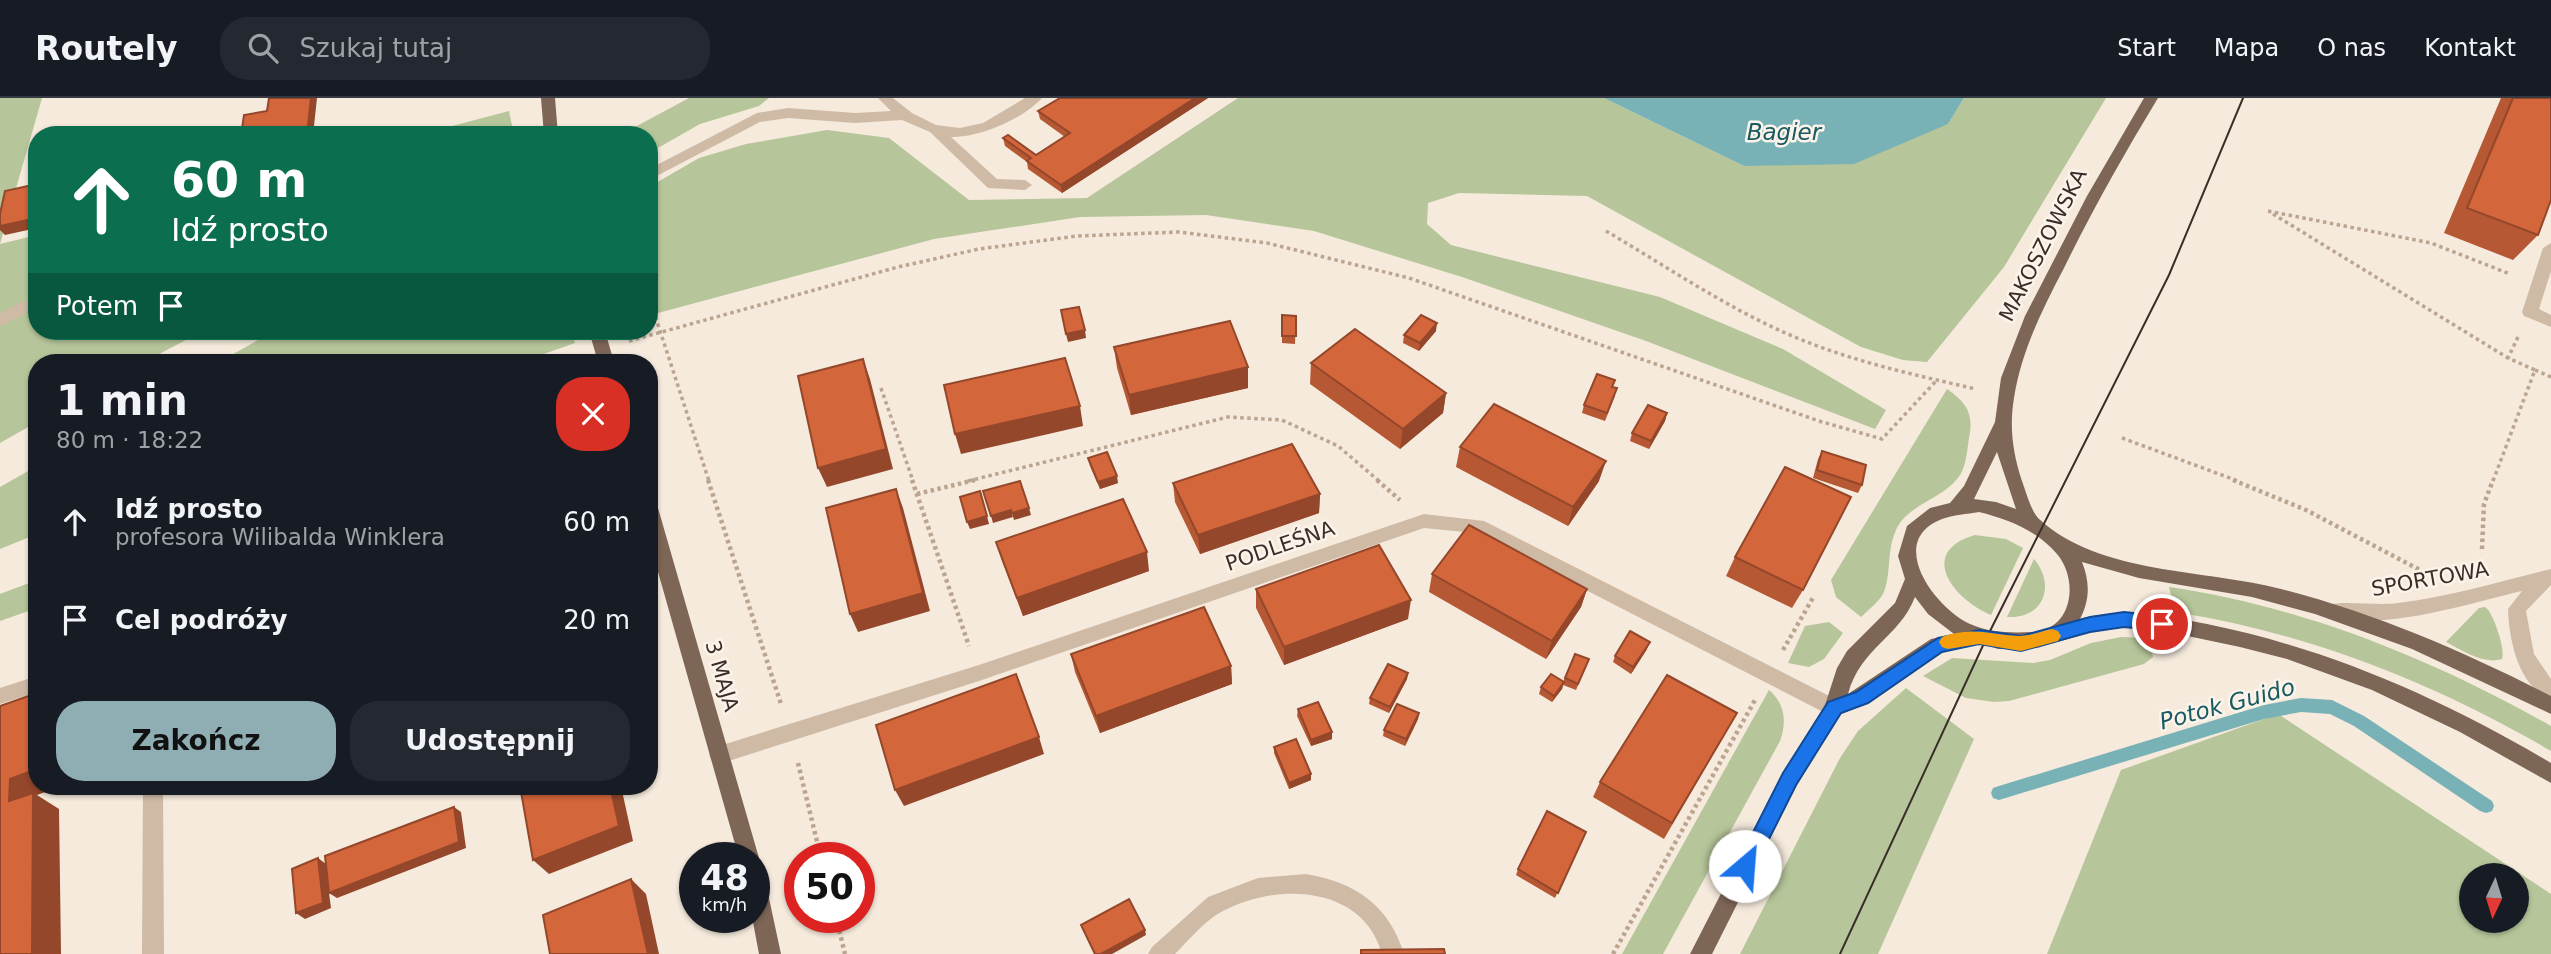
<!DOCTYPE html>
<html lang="pl">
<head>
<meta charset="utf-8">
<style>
  body { margin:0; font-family:"DejaVu Sans",sans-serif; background:#242831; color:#f1f3f6; height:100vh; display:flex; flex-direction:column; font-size:26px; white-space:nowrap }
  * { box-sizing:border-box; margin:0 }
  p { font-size:23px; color:#9ea1a6 }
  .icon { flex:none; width:38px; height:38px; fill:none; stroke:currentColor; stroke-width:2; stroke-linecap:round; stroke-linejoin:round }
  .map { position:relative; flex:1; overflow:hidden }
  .drawer { position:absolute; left:28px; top:256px; width:630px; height:441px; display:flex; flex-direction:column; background:#171b24; border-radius:28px; box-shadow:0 2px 5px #0004 }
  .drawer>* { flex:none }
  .guide { position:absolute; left:28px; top:28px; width:630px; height:214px; border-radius:28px; box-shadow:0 2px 5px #0004; background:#0b6e4f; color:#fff; overflow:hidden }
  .needle { width:46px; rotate:184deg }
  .fabs { position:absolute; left:2459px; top:765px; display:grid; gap:14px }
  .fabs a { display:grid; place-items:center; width:70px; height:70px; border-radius:50%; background:#171b24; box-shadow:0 2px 5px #0004; font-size:35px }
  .speed { position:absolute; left:679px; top:744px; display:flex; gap:14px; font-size:35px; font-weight:700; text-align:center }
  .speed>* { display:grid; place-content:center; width:91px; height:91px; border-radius:50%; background:#171b24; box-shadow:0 2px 5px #0004; line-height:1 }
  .speed small { font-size:18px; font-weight:400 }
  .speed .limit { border:10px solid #d22; background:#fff; color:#111 }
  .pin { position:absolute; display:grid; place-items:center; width:60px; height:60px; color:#fff; margin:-30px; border:4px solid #fff; border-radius:50%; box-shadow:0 2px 7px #0007 }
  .me { position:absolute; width:77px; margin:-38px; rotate:27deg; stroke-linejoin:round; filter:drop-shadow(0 0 5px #0008) }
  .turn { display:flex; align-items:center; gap:24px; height:147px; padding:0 28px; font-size:32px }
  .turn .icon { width:91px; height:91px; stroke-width:2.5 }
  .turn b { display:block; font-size:49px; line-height:60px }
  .then { display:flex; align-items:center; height:66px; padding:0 28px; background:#0003; gap:14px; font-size:26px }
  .round { display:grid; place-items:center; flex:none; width:74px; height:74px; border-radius:28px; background:#242831 }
  .head { display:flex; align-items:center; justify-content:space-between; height:119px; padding:0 28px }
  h1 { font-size:42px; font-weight:600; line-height:52px }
  .cta { display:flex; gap:14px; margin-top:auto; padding:14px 28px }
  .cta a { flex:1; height:80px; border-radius:28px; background:#8faeb3; color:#111; font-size:28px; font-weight:600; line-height:80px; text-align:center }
  .cta a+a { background:#242831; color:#f1f3f6 }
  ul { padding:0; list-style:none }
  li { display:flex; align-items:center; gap:21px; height:98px; padding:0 28px }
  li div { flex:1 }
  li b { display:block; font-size:26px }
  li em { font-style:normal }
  header { display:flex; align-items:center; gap:42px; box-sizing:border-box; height:98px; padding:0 35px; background:#171b24; border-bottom:2px solid #363941 }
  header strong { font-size:33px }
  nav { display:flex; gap:38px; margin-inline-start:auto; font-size:24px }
  .search { width:490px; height:63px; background:#242831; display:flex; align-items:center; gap:18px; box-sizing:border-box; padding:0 24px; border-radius:28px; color:#9ea1a6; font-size:26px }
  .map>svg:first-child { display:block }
  .green { fill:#b6c69a; fill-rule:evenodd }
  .water { fill:#78b1b6 }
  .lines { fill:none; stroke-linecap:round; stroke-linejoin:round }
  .stream { fill:#78b1b6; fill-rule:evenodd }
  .path-far1 { stroke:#bba490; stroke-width:3.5; stroke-dasharray:3.5 3.5; stroke-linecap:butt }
  .path { stroke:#bba490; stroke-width:4.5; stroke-dasharray:3.5 3.5; stroke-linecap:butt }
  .minor { fill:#cfbaa6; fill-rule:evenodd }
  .major { fill:#7e6657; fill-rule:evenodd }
  .tram { stroke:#3a2e28; stroke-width:2 }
  .wall { fill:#b65834 }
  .shaded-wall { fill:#94472a }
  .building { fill:#d4663c; stroke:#94472a; stroke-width:2 }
  .route { fill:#1a73e8; stroke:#114b97; stroke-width:2 }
  .slow { fill:#f59e0b }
  .labels { text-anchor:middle; stroke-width:5; stroke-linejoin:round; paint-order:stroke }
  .street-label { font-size:21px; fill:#3a2e28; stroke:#fcf4ea }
  .water-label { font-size:23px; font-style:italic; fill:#185a61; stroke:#fcf4ea }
</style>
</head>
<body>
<header>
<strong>Routely</strong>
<div class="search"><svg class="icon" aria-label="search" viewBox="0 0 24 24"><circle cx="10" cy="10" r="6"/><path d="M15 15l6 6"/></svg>Szukaj tutaj</div>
<nav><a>Start</a><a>Mapa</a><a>O nas</a><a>Kontakt</a></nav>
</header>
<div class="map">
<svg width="2551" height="856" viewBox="0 0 2551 856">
  <rect width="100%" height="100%" fill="#f5eadc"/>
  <g class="green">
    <path d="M0,0H42L0,146L37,137V233H203L144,264H37V324L0,345Z"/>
    <path d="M689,0H769L759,8L700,26L649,55V37H629L635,29Z"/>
    <path d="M1238,0H1604L1744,68L1948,26L1964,0H2106L2004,169L1927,264L1903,262L1861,249L1587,98L1459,95L1428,105L1427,126L1451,147L1660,199L1783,251L1886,312L1875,331L1646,243L1462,179L1314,133L1206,117L1080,119L934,141L658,215L649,186V89L699,60L746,46L827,32L889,40L969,102L1087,100Z"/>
    <path d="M509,13L514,37H418Z"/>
    <path d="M274,233H571L575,245L521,264H219Z"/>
    <path d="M1947,291C1967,305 1974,316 1969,340C1967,353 1966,372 1957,381C1940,402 1907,407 1896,432C1887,451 1891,472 1885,491C1882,502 1869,511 1861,519L1836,499L1831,482Z"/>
    <path d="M37,368V436L0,451V389Z"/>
    <path d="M1975,437L2006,441L2023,450L1991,517C1954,502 1916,454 1975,437Z"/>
    <path d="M2034,461C2056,487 2044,521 2007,519Z"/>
    <path d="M37,482V510L0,523V496Z"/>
    <path d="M2169,489C2305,509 2432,561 2551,628V653C2434,585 2309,535 2175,514Z"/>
    <path d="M2485,509C2493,513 2506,553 2502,561C2483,567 2462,552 2446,544L2479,510Z"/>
    <path d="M1829,524L1843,535L1824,561L1809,569L1788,565L1805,528Z"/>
    <path d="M2121,539L2149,540L2153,559L2144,566L2009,603L1994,604L1966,600L1923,578L1952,560L2033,565L2050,562L2091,545Z"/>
    <path d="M1906,590L1974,641L1878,856H1740L1840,660L1858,633Z"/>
    <path d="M1769,592C1785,606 1787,623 1780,643L1663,856H1622Z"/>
    <path d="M2278,616L2551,796V856H2047L2121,672ZM2471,777H2516V822H2471Z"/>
  </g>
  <path class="water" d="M1604,0H1964L1948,26L1854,66L1744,68Z"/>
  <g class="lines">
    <path class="stream" d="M2301,600L2332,602L2364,618L2492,703L2494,708L2492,713L2486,715L2480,713L2354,628L2330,616L2301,614L2264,621L1999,702L1993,700L1991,695L1993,690L1999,688L2264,607Z"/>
    <g class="path-far1">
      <path d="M2268,113L2431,145L2510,176"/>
      <path d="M2273,116L2508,260"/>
      <path d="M1606,133C1669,170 1730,212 1797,240C1855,264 1915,277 1976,291"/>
      <path d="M649,199L709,383"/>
      <path d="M629,243L898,169L979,151L1077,138L1179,134L1267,145L1409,180L1819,323L1882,341L1937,282"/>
      <path d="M2535,272L2551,279"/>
      <path d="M881,290L913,383"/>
      <path d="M2122,340L2238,383"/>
      <path d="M968,383L1228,319L1282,322L1338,348L1379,383"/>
      <path d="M2493,383L2535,272L2508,260L2518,239"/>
    </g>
    <g class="path">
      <path d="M708,382L781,606"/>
      <path d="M912,382L969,548"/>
      <path d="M1377,382L1400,402"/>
      <path d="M2233,382L2306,412L2420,472"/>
      <path d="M917,396L975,382"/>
      <path d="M2482,451L2484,406L2493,382"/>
      <path d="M1783,552L1814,498"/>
      <path d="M798,665L821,760"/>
      <path d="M836,819L845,856"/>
      <path d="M1613,856L1755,602"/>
    </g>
    <g class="minor">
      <path d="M878,0H893L912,15L936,27L960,30L983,25L1025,0H1042C1023,21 979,40 951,39L997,81L1025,82L1032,87L1025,92L988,90L930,34L902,22L855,25L788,20L760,24L649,82V71L757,15L788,10L855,15L891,13Z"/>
      <path d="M2551,145V173L2539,211L2551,217V229L2524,218L2522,214L2543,150Z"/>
      <path d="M37,197V210L0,228V215Z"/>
      <path d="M1424,416L1484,423L1841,604L1844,610L1841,616L1834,619L1827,616L1475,435L1424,430L979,583L719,666L712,663L709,657L712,651L719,648L979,567Z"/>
      <path d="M2551,471V487L2526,513L2534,556L2551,581V601C2518,589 2509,541 2508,511L2522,493C2470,505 2379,535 2329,517L2326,512L2329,507C2342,502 2379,508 2398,505C2449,499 2501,483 2551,471Z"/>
      <path d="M37,578V594L0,606V590Z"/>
      <path d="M143,688H163L164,856H142Z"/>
      <path d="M1306,776C1355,784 1389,807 1404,856H1382C1363,787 1277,784 1223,813C1204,823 1190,841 1175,856H1148L1152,849L1208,799L1258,780Z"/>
    </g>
    <g class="major">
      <path d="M541,0H555L558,37H544Z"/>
      <path d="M2144,0H2158C2124,56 2092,113 2063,172C2042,212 2021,254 2014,300C2009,329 2013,356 2022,383C2026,394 2031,413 2039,421C2100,477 2205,471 2281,491C2375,515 2465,554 2551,598V616L2412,551L2315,516L2252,499L2139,480L2082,464C2090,484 2090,502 2080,521C2124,509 2163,517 2207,526C2330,551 2443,601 2551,665V685L2460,634L2372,592L2287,561L2240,549L2159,532L2125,529L2095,533L2037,550L1998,551L1981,545L1943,554L1869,605L1841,616L1797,687L1712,856H1690L1783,675L1825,607L1837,570L1847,553L1895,505L1905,481L1898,458L1907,428L1930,410L1950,405L1964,388L1995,324L2001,280L2025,218L2087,98ZM1997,354L2016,411L1996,404L1974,401ZM1979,414C2008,421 2038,433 2057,456C2079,482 2073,532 2033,534C2011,535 1991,535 1970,526C1935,510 1885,443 1942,421C1953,417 1967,416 1979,414ZM1915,499L1928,516L1954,536L1931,541L1848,596C1861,549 1899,540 1915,499Z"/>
      <path d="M589,233H605L614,264H598Z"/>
      <path d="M649,403L655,405L658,410L759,760L755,767L761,770L764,777L781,856H759L752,819H754V760H739L649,442Z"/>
    </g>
    <path class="tram" d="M1840,856L1986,541L2169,177L2243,0"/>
  </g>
  <g class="wall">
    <path d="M1208,0L1062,95L1028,71L1027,64L1005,48L1003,40L1036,57L1065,39L1040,21L1038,13Z"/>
    <path d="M2501,0H2551L2538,137L2513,162L2444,135Z"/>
    <path d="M1282,217L1296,218L1295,246L1282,245Z"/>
    <path d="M1436,233L1419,253L1403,245L1404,237Z"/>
    <path d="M1114,249L1248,269V290L1131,317L1117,270Z"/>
    <path d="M1311,265L1446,295L1443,315L1400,351L1310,286Z"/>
    <path d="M1613,289L1615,298L1605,323L1582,315L1584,307Z"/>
    <path d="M1667,315L1665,323L1649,351L1630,343L1632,335Z"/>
    <path d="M1460,349L1599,383L1568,428L1456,369Z"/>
    <path d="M1822,353L1862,387L1858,395L1813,380L1818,361Z"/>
    <path d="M1088,360L1118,385L1100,391L1090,368Z"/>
    <path d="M1173,385L1320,396L1319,415L1200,456L1175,404Z"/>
    <path d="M996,444L1149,473L1023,518L1002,463Z"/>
    <path d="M1735,459L1803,492L1792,510L1726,478Z"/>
    <path d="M1432,476L1587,491L1581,509L1546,561L1429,494Z"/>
    <path d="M1256,491L1408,521L1284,567L1256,510Z"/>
    <path d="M1647,551L1631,576L1613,564L1615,558Z"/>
    <path d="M1071,556L1231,568L1232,586L1100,635L1075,574Z"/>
    <path d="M1575,556L1589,561L1576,592L1563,587L1562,591L1552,604L1539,596L1541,589L1563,584Z"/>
    <path d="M1408,575L1407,581L1389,615L1369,606L1370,600Z"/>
    <path d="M1298,611L1332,641L1311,648L1297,618Z"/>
    <path d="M1419,615L1418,621L1405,648L1383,638L1384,632Z"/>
    <path d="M1737,615L1664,741L1593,699L1600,684Z"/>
    <path d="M1274,649L1311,682L1289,691L1274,655Z"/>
    <path d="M1583,740L1555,800L1516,777L1518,771Z"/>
  </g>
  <g class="shaded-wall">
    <path d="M311,0H317L313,37H307Z"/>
    <path d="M1195,0H1208L1062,95L1061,87Z"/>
    <path d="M37,120V130L5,137L0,132V128Z"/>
    <path d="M1437,225L1436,233L1419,253L1420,245Z"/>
    <path d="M1085,232L1086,240L1068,244L1066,236Z"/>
    <path d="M863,261L870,281L893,371L827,389L818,370Z"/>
    <path d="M1248,269V290L1131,317L1129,297Z"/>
    <path d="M1446,295L1443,315L1400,351L1403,331Z"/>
    <path d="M1080,308L1083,328L961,356L955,336Z"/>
    <path d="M1667,315L1665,323L1649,351L1651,343Z"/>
    <path d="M1606,363L1599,383L1568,428L1573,409Z"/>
    <path d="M1117,378L1118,385L1100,391L1098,384Z"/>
    <path d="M896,391L903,410L930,513L858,534L850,516Z"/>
    <path d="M1320,396L1319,415L1200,456L1198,437Z"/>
    <path d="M1029,410L1031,417L1014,422L1012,415Z"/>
    <path d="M1011,412L1013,419L993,425L991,418Z"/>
    <path d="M987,418L989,426L970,431L967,424Z"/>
    <path d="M1147,454L1149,473L1023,518L1017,500Z"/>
    <path d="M1587,491L1581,509L1546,561L1552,543Z"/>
    <path d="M1411,502L1408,521L1284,567V549Z"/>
    <path d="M1650,544L1647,551L1631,576L1633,569Z"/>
    <path d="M1231,568L1232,586L1100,635L1096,618Z"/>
    <path d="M1408,575L1407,581L1389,615L1390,609Z"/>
    <path d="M1564,584L1562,591L1552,604L1554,598Z"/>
    <path d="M1419,615L1418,621L1405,648L1406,641Z"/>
    <path d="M1332,634V641L1311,648V642Z"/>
    <path d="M1039,639L1044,656L904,708L895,692Z"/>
    <path d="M37,671V688H62L37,697L59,711L61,856H32L9,703L10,681Z"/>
    <path d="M1311,676V682L1289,691V685Z"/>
    <path d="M610,688H621L633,743L549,776L533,762Z"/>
    <path d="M454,709L461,714L466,750L337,800L329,795L331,810L305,821L296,815L318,760L326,766Z"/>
    <path d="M631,781L646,796L659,856H648Z"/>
    <path d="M1145,832L1146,837L1112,856H1101Z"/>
  </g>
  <g class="building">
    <path d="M269,0H311L307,37H241L244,17L267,13Z"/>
    <path d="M1060,0H1195L1061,87L1027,63L1031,60L1003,40L1008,37L1036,57L1070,35L1038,13Z"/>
    <path d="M2513,0H2551V102L2538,137L2467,110Z"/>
    <path d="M37,86V120L0,128V116L5,93Z"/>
    <path d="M1079,209L1085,232L1066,236L1061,212Z"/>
    <path d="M1282,217L1296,218V238H1282Z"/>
    <path d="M1421,217L1437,225L1420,245L1404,237Z"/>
    <path d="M1230,223L1248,269L1129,297L1114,249Z"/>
    <path d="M1355,231L1446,295L1403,331L1311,265Z"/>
    <path d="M1065,260L1080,308L955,336L944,287Z"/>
    <path d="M863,261L886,351L818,370L798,278Z"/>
    <path d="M1597,276L1615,282L1612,289L1617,290L1607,315L1584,307Z"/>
    <path d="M1494,306L1606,363L1573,409L1460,349Z"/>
    <path d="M1648,307L1667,315L1651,343L1632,335Z"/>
    <path d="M1292,346L1320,396L1198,437L1173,385Z"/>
    <path d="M1822,353L1866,367L1862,387L1817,372Z"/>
    <path d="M1107,354L1117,378L1098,384L1088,360Z"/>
    <path d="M1785,369L1851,399L1803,492L1735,459Z"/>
    <path d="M1020,383L1029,410L1012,415L1011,412L991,418L983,393Z"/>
    <path d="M896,391L923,495L850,516L826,410Z"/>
    <path d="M980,393L987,418L967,424L960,399Z"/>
    <path d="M1123,401L1147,454L1017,500L996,444Z"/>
    <path d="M1469,427L1587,491L1552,543L1432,476Z"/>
    <path d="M1379,447L1411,502L1284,549L1256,491Z"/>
    <path d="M1204,509L1231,568L1096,618L1071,556Z"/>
    <path d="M1630,533L1650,544L1633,569L1615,558Z"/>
    <path d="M1575,556L1589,561L1578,586L1565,580Z"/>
    <path d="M1388,566L1408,575L1390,609L1370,600Z"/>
    <path d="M1016,576L1039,639L895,692L876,627Z"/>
    <path d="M1551,576L1564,584L1554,598L1541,589Z"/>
    <path d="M1667,577L1737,615L1672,725L1600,684Z"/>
    <path d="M37,595V671L10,681L9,703L33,695L32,856H0V608Z"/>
    <path d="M1318,604L1332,634L1311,642L1298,611Z"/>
    <path d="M1397,606L1419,615L1406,641L1384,632Z"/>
    <path d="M1296,641L1311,676L1289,685L1274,649Z"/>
    <path d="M520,688H610L619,728L533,762Z"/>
    <path d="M454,709L459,744L329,795L325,758Z"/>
    <path d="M1547,713L1586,734L1558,795L1518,771Z"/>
    <path d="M318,760L323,805L296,815L292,771Z"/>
    <path d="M631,781L648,856H550L543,817Z"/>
    <path d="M1129,801L1145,832L1101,856H1095L1081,827Z"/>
    <path d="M1444,851L1445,856H1361V852Z"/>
  </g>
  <path class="route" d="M2124,514L2162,518L2168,520L2171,526L2168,531L2162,533L2124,529L2090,534L2021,553L1979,546L1942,554L1868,605L1841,615L1796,687L1752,775L1745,777L1739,775L1736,768L1739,762L1783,675L1828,604L1856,594L1938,540L1979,532L2021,538L2090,519Z"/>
  <path class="slow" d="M2052,531L2058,533L2061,538L2058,543L2021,553L1979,546L1948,551L1942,549L1939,544L1942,539C1973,528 1989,537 2019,538C2030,538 2042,533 2052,531Z"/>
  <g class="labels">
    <g class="street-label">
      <text transform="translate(2043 147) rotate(-63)" y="7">MAKOSZOWSKA</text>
      <text transform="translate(1280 448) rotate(-19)" y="7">PODLEŚNA</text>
      <text transform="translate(2430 481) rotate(-10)" y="7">SPORTOWA</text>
      <text transform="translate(722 578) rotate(74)" y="7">3 MAJA</text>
    </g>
    <g class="water-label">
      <text x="1784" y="42">Bagier</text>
      <text transform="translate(2227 606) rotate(-15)" y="8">Potok Guido</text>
    </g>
  </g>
</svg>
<div class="fabs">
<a><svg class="needle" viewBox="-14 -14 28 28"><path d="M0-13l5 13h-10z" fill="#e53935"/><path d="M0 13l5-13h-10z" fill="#9ea1a6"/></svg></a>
</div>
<div class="speed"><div>48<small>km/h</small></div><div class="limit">50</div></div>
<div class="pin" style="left:2162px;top:526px;background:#d93025"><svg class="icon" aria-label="arrive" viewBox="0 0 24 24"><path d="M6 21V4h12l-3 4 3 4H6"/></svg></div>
<svg class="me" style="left:1745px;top:768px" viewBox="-20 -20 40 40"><circle r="19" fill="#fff"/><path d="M0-13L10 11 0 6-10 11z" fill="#1a73e8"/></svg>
<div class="guide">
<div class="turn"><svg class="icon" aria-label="ahead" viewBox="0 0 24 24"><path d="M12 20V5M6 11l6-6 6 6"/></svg><div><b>60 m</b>Idź prosto</div></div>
<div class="then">Potem<svg class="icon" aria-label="arrive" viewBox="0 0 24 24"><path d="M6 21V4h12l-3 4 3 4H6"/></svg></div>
</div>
<section class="drawer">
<div class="head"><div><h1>1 min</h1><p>80 m · 18:22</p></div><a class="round" style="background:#d93025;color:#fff"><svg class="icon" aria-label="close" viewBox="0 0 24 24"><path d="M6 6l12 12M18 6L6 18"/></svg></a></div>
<ul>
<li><svg class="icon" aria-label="ahead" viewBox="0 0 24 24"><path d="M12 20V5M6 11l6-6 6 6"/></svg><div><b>Idź prosto</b><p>profesora Wilibalda Winklera</p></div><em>60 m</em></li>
<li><svg class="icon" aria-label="arrive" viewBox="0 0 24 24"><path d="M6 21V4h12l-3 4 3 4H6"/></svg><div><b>Cel podróży</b></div><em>20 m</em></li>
</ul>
<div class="cta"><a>Zakończ</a><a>Udostępnij</a></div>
</section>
</div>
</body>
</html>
